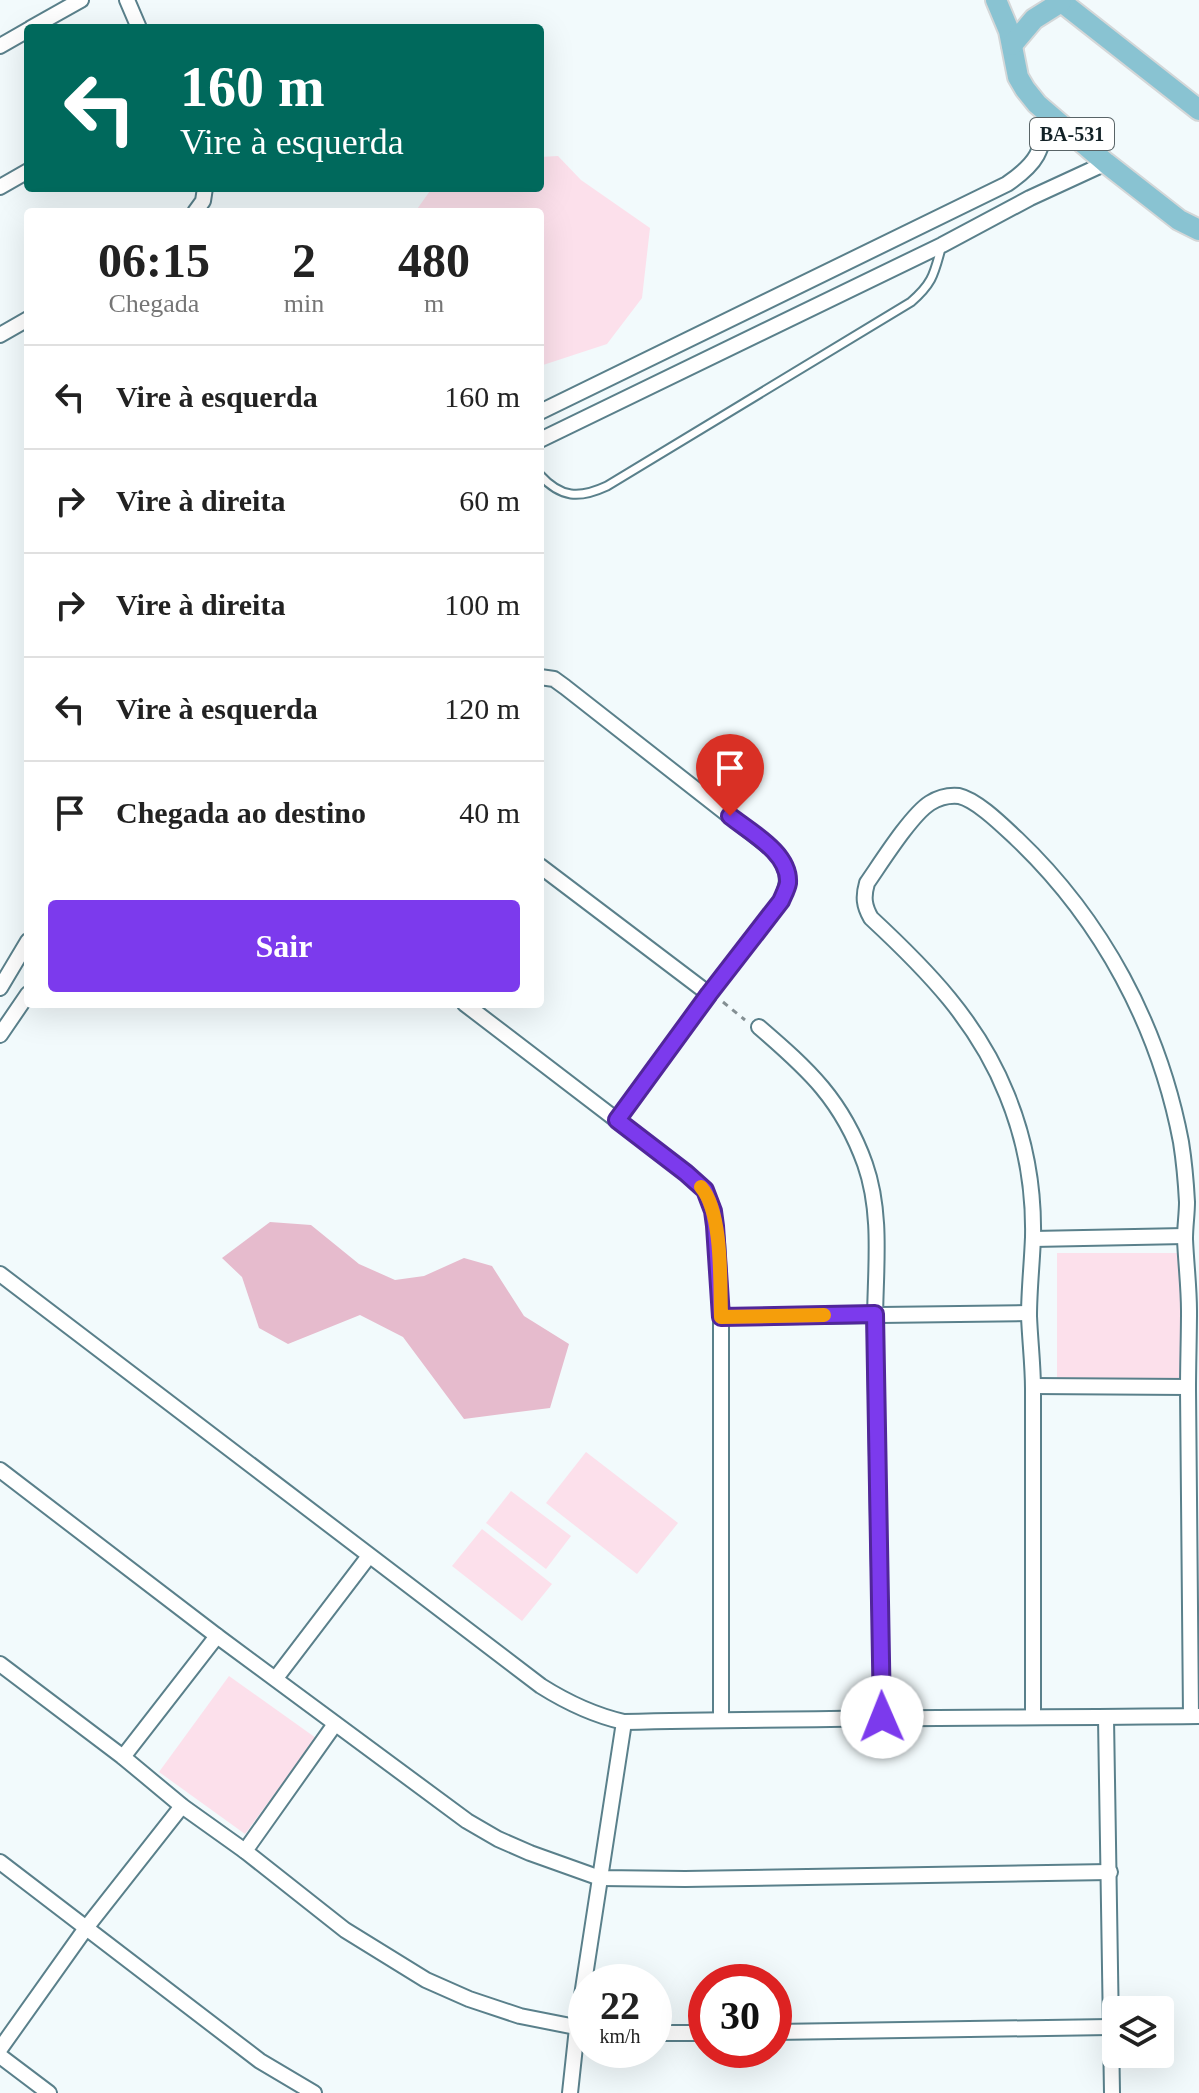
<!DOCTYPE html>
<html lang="pt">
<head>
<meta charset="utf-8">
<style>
  body { margin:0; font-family:"Times New Roman",serif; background:#f6f6f6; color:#222; height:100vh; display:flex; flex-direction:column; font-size:30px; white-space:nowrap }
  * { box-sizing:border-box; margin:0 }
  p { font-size:26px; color:#767676 }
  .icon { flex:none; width:44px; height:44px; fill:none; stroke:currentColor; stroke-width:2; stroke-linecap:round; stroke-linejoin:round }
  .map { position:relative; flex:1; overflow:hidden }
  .sheet { position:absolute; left:24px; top:208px; width:520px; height:800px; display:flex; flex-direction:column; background:#fff; border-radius:8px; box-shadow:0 8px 32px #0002 }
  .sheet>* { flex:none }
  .top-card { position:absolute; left:24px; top:24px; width:520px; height:168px; border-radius:8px; box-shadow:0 8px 32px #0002; background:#00695c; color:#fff; overflow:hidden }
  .fabs { position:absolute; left:1102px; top:1996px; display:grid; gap:16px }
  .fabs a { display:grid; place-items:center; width:72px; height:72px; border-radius:8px; background:#fff; box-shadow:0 8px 32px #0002; font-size:40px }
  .speed { position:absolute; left:568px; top:1964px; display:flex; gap:16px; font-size:40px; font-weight:700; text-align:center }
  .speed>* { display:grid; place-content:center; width:104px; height:104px; border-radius:50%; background:#fff; box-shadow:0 8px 32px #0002; line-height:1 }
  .speed small { font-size:20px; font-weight:400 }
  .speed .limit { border:12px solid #d22; background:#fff; color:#111 }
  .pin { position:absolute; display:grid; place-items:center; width:68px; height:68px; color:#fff; margin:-82px -34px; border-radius:50% 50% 50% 0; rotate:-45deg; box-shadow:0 0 8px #0007 }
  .pin .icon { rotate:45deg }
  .me { position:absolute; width:88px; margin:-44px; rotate:359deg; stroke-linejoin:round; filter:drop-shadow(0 0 6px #0008) }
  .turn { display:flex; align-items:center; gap:28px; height:168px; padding:0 24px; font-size:36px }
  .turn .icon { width:104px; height:104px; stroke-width:2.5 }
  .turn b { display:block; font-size:56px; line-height:68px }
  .eta { display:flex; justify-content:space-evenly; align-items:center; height:136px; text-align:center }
  .eta b { font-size:48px; font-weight:700; line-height:56px }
  .primary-button { display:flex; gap:16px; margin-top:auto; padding:16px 24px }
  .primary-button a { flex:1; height:92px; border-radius:8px; background:#7c3aed; color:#fff; font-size:32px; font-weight:700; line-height:92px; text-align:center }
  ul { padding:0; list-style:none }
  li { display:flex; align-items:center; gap:24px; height:104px; padding:0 24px; border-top:2px solid #e0e0e0 }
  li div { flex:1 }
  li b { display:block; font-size:30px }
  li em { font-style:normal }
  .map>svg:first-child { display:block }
  .green { fill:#fce0eb }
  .water { fill:#e6bbcd }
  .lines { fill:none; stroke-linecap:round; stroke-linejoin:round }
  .lane-casing { stroke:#5a808b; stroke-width:11 }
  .street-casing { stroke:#5a808b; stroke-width:18 }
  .primary-casing { stroke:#d4d7d8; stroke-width:24 }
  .path { stroke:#848f93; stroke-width:3; stroke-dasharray:6 6; stroke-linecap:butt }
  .lane { stroke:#fff; stroke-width:7 }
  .street { stroke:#fff; stroke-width:14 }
  .primary { stroke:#89c3d2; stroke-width:20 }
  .route-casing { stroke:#51269a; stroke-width:20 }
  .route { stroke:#7c3aed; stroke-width:14 }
  .slow { stroke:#f59e0b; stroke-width:14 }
  .labels { text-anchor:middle; stroke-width:7; stroke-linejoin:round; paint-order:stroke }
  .shield { fill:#fff; stroke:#596467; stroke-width:2 }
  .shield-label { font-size:20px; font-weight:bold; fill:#122126 }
</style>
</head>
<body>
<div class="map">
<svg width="1199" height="2093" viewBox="0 0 1199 2093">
  <rect width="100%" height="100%" fill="#f2fafc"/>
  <g class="green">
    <path d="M558,156L581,180L650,228L642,298L607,344L540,366V212H415L432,188H540V157Z"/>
    <path d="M1057,1253H1186L1188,1380H1057Z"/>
    <path d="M586,1452L678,1523L637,1574L546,1503Z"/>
    <path d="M511,1491L571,1536L546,1569L486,1523Z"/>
    <path d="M482,1529L552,1584L522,1621L452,1566Z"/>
    <path d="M229,1676L316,1738L245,1834L159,1772Z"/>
  </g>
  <path class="water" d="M270,1222L311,1225L359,1264L395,1280L424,1276L464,1258L492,1266L524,1316L569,1344L550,1408L464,1419L403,1337L360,1315L288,1344L259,1328L242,1277L222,1258Z"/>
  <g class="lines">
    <defs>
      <path id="lane" d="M540,475C561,498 579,499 607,486L911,302C934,282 934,273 942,245"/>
      <g id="street">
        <path d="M127,0L139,28"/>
        <path d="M31,28L81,0"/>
        <path d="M0,46L28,30"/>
        <path d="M0,187L28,171"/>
        <path d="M195,212L203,201L205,188"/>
        <path d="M0,335L28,319"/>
        <path d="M540,412L1007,184C1039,162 1041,152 1048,115"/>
        <path d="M540,440L942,245L1030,198L1106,163"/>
        <path d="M540,677L554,679L565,687L777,853C789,873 790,880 781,901L709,994L617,1120"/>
        <path d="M540,866L709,994"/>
        <path d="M0,988L28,941"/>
        <path d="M465,1004L686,1173L705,1190L713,1211L717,1242L721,1317V1720"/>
        <path d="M759,1027C809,1070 842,1100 865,1164C884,1218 874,1278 875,1334C877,1462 879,1589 882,1717"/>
        <path d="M0,1035L28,994"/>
        <path d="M1033,1239L1185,1236"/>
        <path d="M0,1274L541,1686C568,1703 593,1715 624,1722C816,1718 1007,1718 1199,1716"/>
        <path d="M721,1317L1029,1313"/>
        <path d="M1033,1386L1188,1387"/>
        <path d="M0,1470L217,1636L467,1821L498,1839L530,1853L600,1878L685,1879L1110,1872"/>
        <path d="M0,1664L123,1757L182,1806L245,1851L345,1930L426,1980L469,1999L520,2016L586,2029"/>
        <path d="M276,1678L369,1556"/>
        <path d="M1033,1717C1033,1608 1034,1499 1033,1389C1033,1365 1030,1341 1029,1316C1029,1290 1032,1264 1033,1237C1034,1189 1025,1139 1007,1095C978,1022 927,970 871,918C864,906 863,897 867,883C881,863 911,815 930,803C938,798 949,795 959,796C977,800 1003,826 1017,839C1102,920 1159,1026 1181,1142C1184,1161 1186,1183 1187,1202C1187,1214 1185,1226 1185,1239C1186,1263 1189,1287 1189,1311C1189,1337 1188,1363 1188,1390C1188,1498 1190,1607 1191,1716"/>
        <path d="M1106,1718L1112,2093"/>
        <path d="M123,1757L217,1636"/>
        <path d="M245,1851L335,1724"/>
        <path d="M0,1862L260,2061L314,2093"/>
        <path d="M774,2032L1110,2027"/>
        <path d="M654,2033H706"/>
        <path d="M0,2049L86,1928L182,1806"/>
        <path d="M0,2056L49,2093"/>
        <path d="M570,2093L577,2028L624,1722"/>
      </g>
      <g id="primary">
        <path d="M996,0L1009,31L1018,77L1025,89L1037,104L1106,163L1179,220L1199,230"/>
        <path d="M1059,0L1199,110"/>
        <path d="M1012,45L1034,19L1061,2"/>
      </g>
    </defs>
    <use href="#lane" class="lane-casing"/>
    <use href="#street" class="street-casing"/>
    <use href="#primary" class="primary-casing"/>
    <path class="path" d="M723,1002L745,1020"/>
    <use href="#lane" class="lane"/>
    <use href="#street" class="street"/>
    <use href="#primary" class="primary"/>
  </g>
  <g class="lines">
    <defs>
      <path id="route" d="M730,816C750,832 790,853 788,883C787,889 783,896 781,901L709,994L617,1120L686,1173L705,1190L713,1211L715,1226L721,1317L875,1314L882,1717"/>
    </defs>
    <use href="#route" class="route-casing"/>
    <use href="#route" class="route"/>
    <path class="slow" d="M701,1187C723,1212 720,1284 721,1317L824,1315"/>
  </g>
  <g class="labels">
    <rect class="shield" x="1030" y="118" width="84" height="32" rx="6"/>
    <g class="shield-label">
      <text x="1072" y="141">BA-531</text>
    </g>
  </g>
</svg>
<div class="fabs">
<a><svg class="icon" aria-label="layers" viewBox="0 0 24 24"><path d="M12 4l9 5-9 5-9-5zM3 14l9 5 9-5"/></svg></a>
</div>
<div class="speed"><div>22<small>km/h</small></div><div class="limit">30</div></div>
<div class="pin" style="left:730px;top:816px;background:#d93025"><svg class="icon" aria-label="arrive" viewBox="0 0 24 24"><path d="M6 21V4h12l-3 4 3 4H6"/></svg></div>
<svg class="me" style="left:882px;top:1717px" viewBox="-20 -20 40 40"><circle r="19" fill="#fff"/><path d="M0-13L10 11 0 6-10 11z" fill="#7c3aed"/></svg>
<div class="top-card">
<div class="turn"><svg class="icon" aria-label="left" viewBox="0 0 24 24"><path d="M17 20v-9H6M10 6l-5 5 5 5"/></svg><div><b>160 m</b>Vire à esquerda</div></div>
</div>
<section class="sheet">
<div class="eta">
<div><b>06:15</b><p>Chegada</p></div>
<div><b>2</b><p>min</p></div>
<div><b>480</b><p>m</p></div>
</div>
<ul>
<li><svg class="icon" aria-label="left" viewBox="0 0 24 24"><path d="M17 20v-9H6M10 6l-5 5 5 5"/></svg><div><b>Vire à esquerda</b></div><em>160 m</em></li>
<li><svg class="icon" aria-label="right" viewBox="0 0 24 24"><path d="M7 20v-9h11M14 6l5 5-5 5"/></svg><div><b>Vire à direita</b></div><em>60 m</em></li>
<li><svg class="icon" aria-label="right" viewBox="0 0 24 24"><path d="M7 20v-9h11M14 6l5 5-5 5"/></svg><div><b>Vire à direita</b></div><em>100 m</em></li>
<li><svg class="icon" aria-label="left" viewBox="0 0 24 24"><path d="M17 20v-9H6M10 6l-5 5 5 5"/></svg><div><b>Vire à esquerda</b></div><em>120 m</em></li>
<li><svg class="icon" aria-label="arrive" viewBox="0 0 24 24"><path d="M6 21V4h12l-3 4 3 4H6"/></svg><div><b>Chegada ao destino</b></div><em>40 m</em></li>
</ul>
<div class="primary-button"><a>Sair</a></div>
</section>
</div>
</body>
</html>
